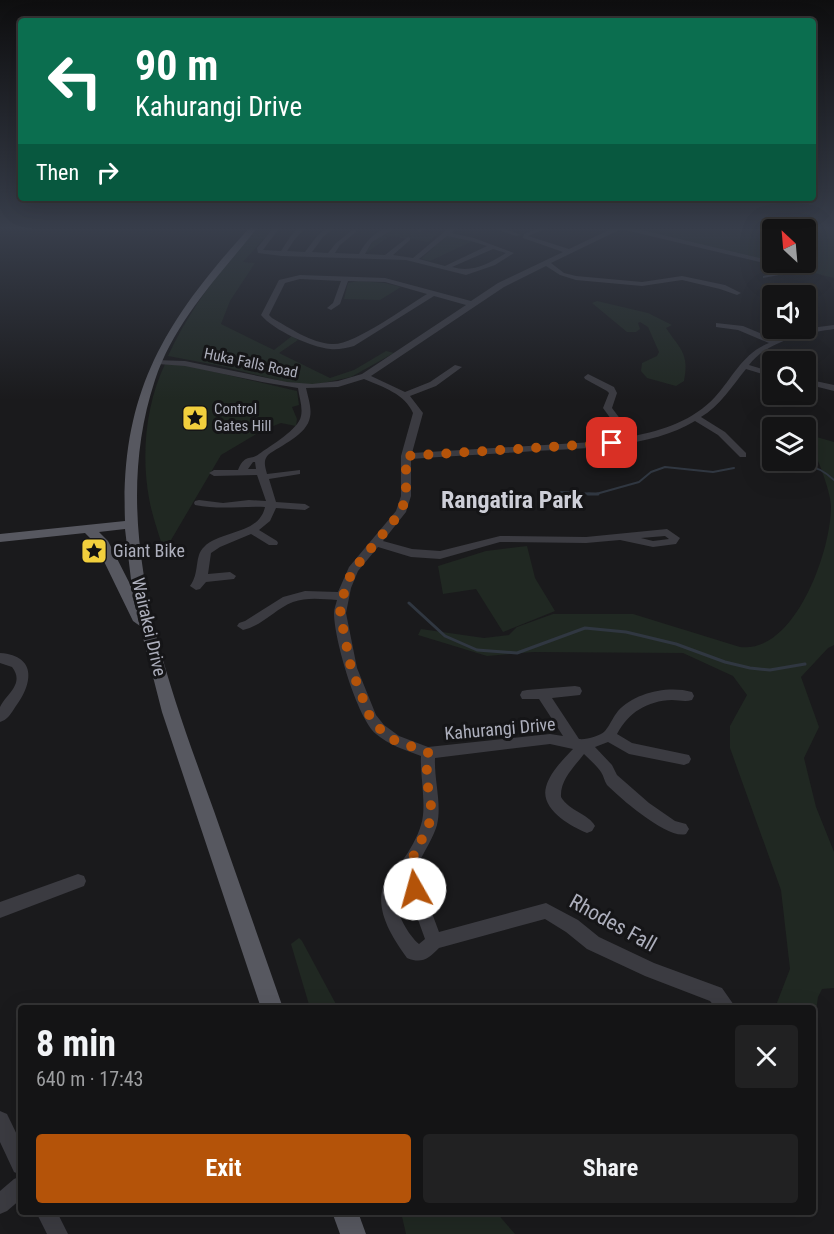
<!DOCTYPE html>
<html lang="en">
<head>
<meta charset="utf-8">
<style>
  body { margin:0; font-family:"Roboto Condensed",sans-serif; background:#212122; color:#f1f3f6; height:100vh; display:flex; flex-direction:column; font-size:22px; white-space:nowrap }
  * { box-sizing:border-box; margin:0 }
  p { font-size:20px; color:#9d9ea0 }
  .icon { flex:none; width:33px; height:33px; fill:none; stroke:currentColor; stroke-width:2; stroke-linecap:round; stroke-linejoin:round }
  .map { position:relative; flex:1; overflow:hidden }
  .side { position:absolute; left:18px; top:1005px; width:798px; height:210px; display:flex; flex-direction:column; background:#141415; border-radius:6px; box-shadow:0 6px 24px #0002,0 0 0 2px #333334 }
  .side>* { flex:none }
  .guide { position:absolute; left:18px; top:18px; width:798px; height:183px; border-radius:6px; box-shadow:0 6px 24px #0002,0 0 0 2px #333334; background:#0b6e4f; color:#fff; overflow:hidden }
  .needle { width:39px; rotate:334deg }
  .controls { position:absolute; left:762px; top:219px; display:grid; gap:12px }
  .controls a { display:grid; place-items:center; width:54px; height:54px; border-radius:6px; background:#141415; box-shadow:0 6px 24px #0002,0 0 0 2px #333334; font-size:30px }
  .pin { position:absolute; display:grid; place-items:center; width:51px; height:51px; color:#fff; margin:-26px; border-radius:12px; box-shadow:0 3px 9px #0006 }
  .me { position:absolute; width:66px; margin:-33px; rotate:353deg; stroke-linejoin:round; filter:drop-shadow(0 0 4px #0008) }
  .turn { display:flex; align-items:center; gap:21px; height:126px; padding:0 18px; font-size:27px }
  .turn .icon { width:78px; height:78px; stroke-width:2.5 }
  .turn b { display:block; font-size:42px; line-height:51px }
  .then { display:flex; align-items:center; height:57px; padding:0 18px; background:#0003; gap:12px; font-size:22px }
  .round { display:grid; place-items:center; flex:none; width:63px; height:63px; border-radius:6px; background:#212122 }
  .summary { display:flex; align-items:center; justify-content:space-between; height:102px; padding:0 18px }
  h1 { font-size:36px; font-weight:700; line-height:45px }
  .primary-button { display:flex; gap:12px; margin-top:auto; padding:12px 18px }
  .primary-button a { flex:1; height:69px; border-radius:6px; background:#b45309; color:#fff; font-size:24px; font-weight:700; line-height:69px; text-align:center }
  .primary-button a+a { background:#212122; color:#f1f3f6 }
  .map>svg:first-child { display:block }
  .green { fill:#202822 }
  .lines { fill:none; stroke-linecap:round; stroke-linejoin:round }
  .stream-far1 { stroke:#303741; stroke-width:2 }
  .stream { stroke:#303741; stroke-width:3 }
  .minor { fill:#3b3b41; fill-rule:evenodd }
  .major { fill:#575860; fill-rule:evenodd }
  .route { stroke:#b45309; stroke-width:10; stroke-dasharray:0 18 }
  .labels { text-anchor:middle; stroke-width:6; stroke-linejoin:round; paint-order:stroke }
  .far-street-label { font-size:15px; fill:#adafbc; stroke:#151517 }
  .far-poi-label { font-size:15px; fill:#adafbc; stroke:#151517; text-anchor:start }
  .poi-label { font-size:18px; fill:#adafbc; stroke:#151517; text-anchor:start }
  .street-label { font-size:18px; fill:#adafbc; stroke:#151517 }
  .near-street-label { font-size:21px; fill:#adafbc; stroke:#151517 }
  .district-label { font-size:24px; font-weight:bold; fill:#cecfd8; stroke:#151517 }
</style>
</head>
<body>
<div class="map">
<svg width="834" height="1234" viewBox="0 0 834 1234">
  <rect width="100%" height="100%" fill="#1a1a1c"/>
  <g class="green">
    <path d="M258,227H274L243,262L255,263L230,301L221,324L274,350L292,336L298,340L279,353L330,378L354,370L386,351L394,353L351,377L314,385L285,382L221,366L168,356C190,308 223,266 258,227Z"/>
    <path d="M397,227L437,234L428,242L390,236L366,253L373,241Z"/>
    <path d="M626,227H834V278L773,263L806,262V230H772V262Z"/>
    <path d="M447,236L473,241L430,261L421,259Z"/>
    <path d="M358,281L385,283L401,287L380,300L344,299L348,283Z"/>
    <path d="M597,301L648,313L672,325L666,328C679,348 690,353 684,381L676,386L647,378L641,371L642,363L657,356L659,352L648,327L640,322L638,323L640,329L636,332H627L592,303Z"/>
    <path d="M165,364L189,366L297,391L299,405L292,407L297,419L296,426L281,423L263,430L221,455L164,552C159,534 152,516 149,498C141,454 146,404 165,364Z"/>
    <path d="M806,434L834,442V645L828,648L801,677L819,727L804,758L816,807L834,852V988L822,989L818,997L813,1031V1008H775L790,969L781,890L730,748V726L747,695L733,676L683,653L533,652L487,656L418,635L421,629L484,638L509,635L517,627L553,614H633L740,647C795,654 831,551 831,507C831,490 814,449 806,434Z"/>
    <path d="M527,546L535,578L555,611L503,632L476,589L443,594L438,566L486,551Z"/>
    <path d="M299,938L302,941L338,1008H310L291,944Z"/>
    <path d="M401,1212H496L515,1234H406Z"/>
  </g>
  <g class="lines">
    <g class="stream-far1">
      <path d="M769,467C795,463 814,461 834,480"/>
      <path d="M561,492L596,494L639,482L651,472L665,467L713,472L734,468"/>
    </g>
    <g class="stream">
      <path d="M588,494H598"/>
      <path d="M409,603L445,636L477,650L517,653L585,628L626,632L676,644L725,662L750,668L770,670L805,664"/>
    </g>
    <g class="minor">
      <path d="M274,227H280L263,250L281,251L290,237L299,227H306L295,239L287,251L305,252C313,242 321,227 335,227L323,237L312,252L328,253L336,243L354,229L356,230V232L340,245L335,253L359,254C367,239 379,227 397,227L372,242L365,254L385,255L408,237L410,238V240L393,255L413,258L450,227H457L451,233L474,238L514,253L495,265L466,275L406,260L282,256L258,253L257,248ZM447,236L471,241L487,246L445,266L419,259ZM493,249L506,253C488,264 473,273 452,267Z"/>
      <path d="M420,227H427L420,232L417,230Z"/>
      <path d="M490,227H500L521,235L516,236Z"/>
      <path d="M541,227H550L528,236L569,249L615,227H629L772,261V262L784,267V274L763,278V276L778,273V269L768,264L621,229L551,263L564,273L576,276L642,282L682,276L725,285L741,293L737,295L720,289L682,280L642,286L576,280L560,275L546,266L504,287L371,376L405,392L430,382L455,365L462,367L436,386L410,396L423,413L412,453L593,442L624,437L603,408L609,393L607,391L585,379L584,377L588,374L614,387L617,393L612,408L633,436C662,431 694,420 715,397C733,377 743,353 769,343L738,330L716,327V323L743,326L777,340L803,329L834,325V329C806,333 767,341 749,365L772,372V377L746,369C732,386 720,406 701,417L725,432L746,453V457H740L718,435L695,421C650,448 586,448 535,451C493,454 452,456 411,459V496L406,512L383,541L412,549L440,551L500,536L586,537L667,529L680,538L676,544L653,547L620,540L586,543L500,542L440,559L411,557L378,547L358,571L351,588L346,613L357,668L376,715L384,725L399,736L428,747L550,734L563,736L539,699H522L520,695L522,691L527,690L575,686L580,687L582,691L580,695L552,698L579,739C586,740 600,736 605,731C610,725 613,717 618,711C634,693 668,685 692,692L694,696L692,700C685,702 679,700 672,700C647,701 629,712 617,734L632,743L689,755L691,759L689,763L684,765L629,754L608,742L595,747L612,765L617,775L649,803L675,821L686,824L689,829L686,834C668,840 620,798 607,785C604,781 604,776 601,772C597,766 590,760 584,754C574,767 560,780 561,797C569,811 589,814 595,826L592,831L587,833C570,826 540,809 546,787C550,772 563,760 573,749L550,744L435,758C434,780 442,804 437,825C433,838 424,852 418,864L421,870L423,889L439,932L546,903L578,920L599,937L654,963L722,988L736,1008H716L710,1001L645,976L587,949L566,932L545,919L439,948C428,959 422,964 407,958C391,936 371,905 387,878C390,872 397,867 402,861C409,852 418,836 421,825C427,807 420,777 421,756C405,750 389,745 376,734C357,718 334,639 334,613C334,609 336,604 337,600C322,599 307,597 293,602C275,609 262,626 243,630L237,626L239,623L245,621L283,597L305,591L338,592L349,567L396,511L401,496V456L413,413C405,394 383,387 364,379L338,387L306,388C308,397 312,408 310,417C307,435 281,445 268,455C263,461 265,466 267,474L300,470V474L269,479L276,502L305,504L310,507L305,510L276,508L270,521L259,530L277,541L278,543L277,545H269L251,534L220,547L211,553L208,574L230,572L236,576L234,579L206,582L200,589L196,590L190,586C200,573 194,556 204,547C221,530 259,535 265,507C242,506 219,510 195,505L194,503L195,501L199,500L223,503L249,500L266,501L257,475L214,476L209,473L214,470H238C245,453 250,461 259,454C270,446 299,429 301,416C303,407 299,397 298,388L262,382L185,366L158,364H155V360L185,361L287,382L312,384L338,381L362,374L466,305L434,296L354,346C346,348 338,350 330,349C311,347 273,330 261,315L279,280L300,275L385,278L471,301L498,283L563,252L523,238L524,234ZM300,279L341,281L333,303L327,308L331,310L340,304L348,281L385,282L427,294C407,306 353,346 332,344C311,343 290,328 272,318L269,315L285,283ZM253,462H255L256,469H248ZM665,536L669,539L653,541L641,538ZM406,879L407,889L425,939L419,944C407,934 392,907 397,891C399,886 402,883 406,879Z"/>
      <path d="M806,379L834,385V391L806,384Z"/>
      <path d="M0,653C39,656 32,686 14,709C10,715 7,720 0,722C0,718 0,711 0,707C7,693 25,684 12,667L0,663Z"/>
      <path d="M78,874L84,876L86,881L84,886L0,918V902Z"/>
      <path d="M0,1111L7,1114L21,1143V1175L14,1172L0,1142Z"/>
      <path d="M21,1176V1199L7,1211L0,1214V1191L14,1179Z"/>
      <path d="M36,1212H57L68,1234H47Z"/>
    </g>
    <g class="major">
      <path d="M250,227H258C220,275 175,320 155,380C107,525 165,675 214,811C237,877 260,942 283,1008H261L162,712L140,626L133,621L95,543L85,533L0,542V534L125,521C120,391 166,320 250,227ZM125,529L132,588L108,541L99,532Z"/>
      <path d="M332,1212H358L366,1234H340Z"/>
    </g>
  </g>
  <linearGradient id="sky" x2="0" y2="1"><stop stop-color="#0e0e0f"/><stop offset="0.57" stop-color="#383e4b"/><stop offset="1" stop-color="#383e4b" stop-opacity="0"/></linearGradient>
  <rect width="834" height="400" fill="url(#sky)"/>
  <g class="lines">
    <path class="route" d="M415,889L413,870L409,865L429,825L431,804L426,776L429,753L394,740L380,729L370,717L351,668L340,613L345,588L353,570L401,512L406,496V456L612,443"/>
  </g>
  <defs>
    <symbol id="sight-square" viewBox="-11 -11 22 22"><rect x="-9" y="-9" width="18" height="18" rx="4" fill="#f1cf3d" stroke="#151517"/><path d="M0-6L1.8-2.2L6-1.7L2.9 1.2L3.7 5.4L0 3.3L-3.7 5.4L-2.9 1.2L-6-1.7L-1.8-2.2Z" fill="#111"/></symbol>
  </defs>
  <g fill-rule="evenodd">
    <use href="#sight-square" x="180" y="403" width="30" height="30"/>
    <use href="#sight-square" x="79" y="536" width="30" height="30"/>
  </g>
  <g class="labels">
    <g class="far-street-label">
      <text transform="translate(251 363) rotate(12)" y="5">Huka Falls Road</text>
    </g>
    <g class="far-poi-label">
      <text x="214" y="414">Control<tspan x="214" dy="17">Gates Hill</tspan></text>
    </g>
    <g class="poi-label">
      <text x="113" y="557">Giant Bike</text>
    </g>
    <g class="street-label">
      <text transform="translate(149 627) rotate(77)" y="6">Wairakei Drive</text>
      <text transform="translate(500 729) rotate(-5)" y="6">Kahurangi Drive</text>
    </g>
    <g class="near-street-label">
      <text transform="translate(613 923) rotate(29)" y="7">Rhodes Fall</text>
    </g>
    <g class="district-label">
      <text x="512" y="508">Rangatira Park</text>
    </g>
  </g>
</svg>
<div class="controls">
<a><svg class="needle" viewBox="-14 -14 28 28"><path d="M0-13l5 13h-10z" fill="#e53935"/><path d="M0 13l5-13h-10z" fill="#9d9ea0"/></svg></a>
<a><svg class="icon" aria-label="sound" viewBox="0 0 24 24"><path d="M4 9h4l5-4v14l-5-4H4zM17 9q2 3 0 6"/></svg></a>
<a><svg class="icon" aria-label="search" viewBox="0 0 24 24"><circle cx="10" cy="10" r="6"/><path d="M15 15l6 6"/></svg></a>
<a><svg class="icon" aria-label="layers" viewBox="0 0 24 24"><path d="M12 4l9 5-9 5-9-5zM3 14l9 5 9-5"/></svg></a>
</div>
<div class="pin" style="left:612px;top:443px;background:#d93025"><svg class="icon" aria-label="arrive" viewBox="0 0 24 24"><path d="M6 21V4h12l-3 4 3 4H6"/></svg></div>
<svg class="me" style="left:415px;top:889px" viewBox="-20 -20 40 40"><circle r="19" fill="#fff"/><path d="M0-13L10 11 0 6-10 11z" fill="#b45309"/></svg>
<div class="guide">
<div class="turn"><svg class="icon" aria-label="left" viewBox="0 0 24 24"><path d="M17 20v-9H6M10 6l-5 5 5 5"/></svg><div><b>90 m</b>Kahurangi Drive</div></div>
<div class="then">Then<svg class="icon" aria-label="right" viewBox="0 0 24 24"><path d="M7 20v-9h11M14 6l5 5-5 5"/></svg></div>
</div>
<section class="side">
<div class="summary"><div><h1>8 min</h1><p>640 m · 17:43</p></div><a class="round"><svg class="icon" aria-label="close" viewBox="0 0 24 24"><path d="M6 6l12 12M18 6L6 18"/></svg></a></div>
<div class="primary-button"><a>Exit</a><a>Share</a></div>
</section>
</div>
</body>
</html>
